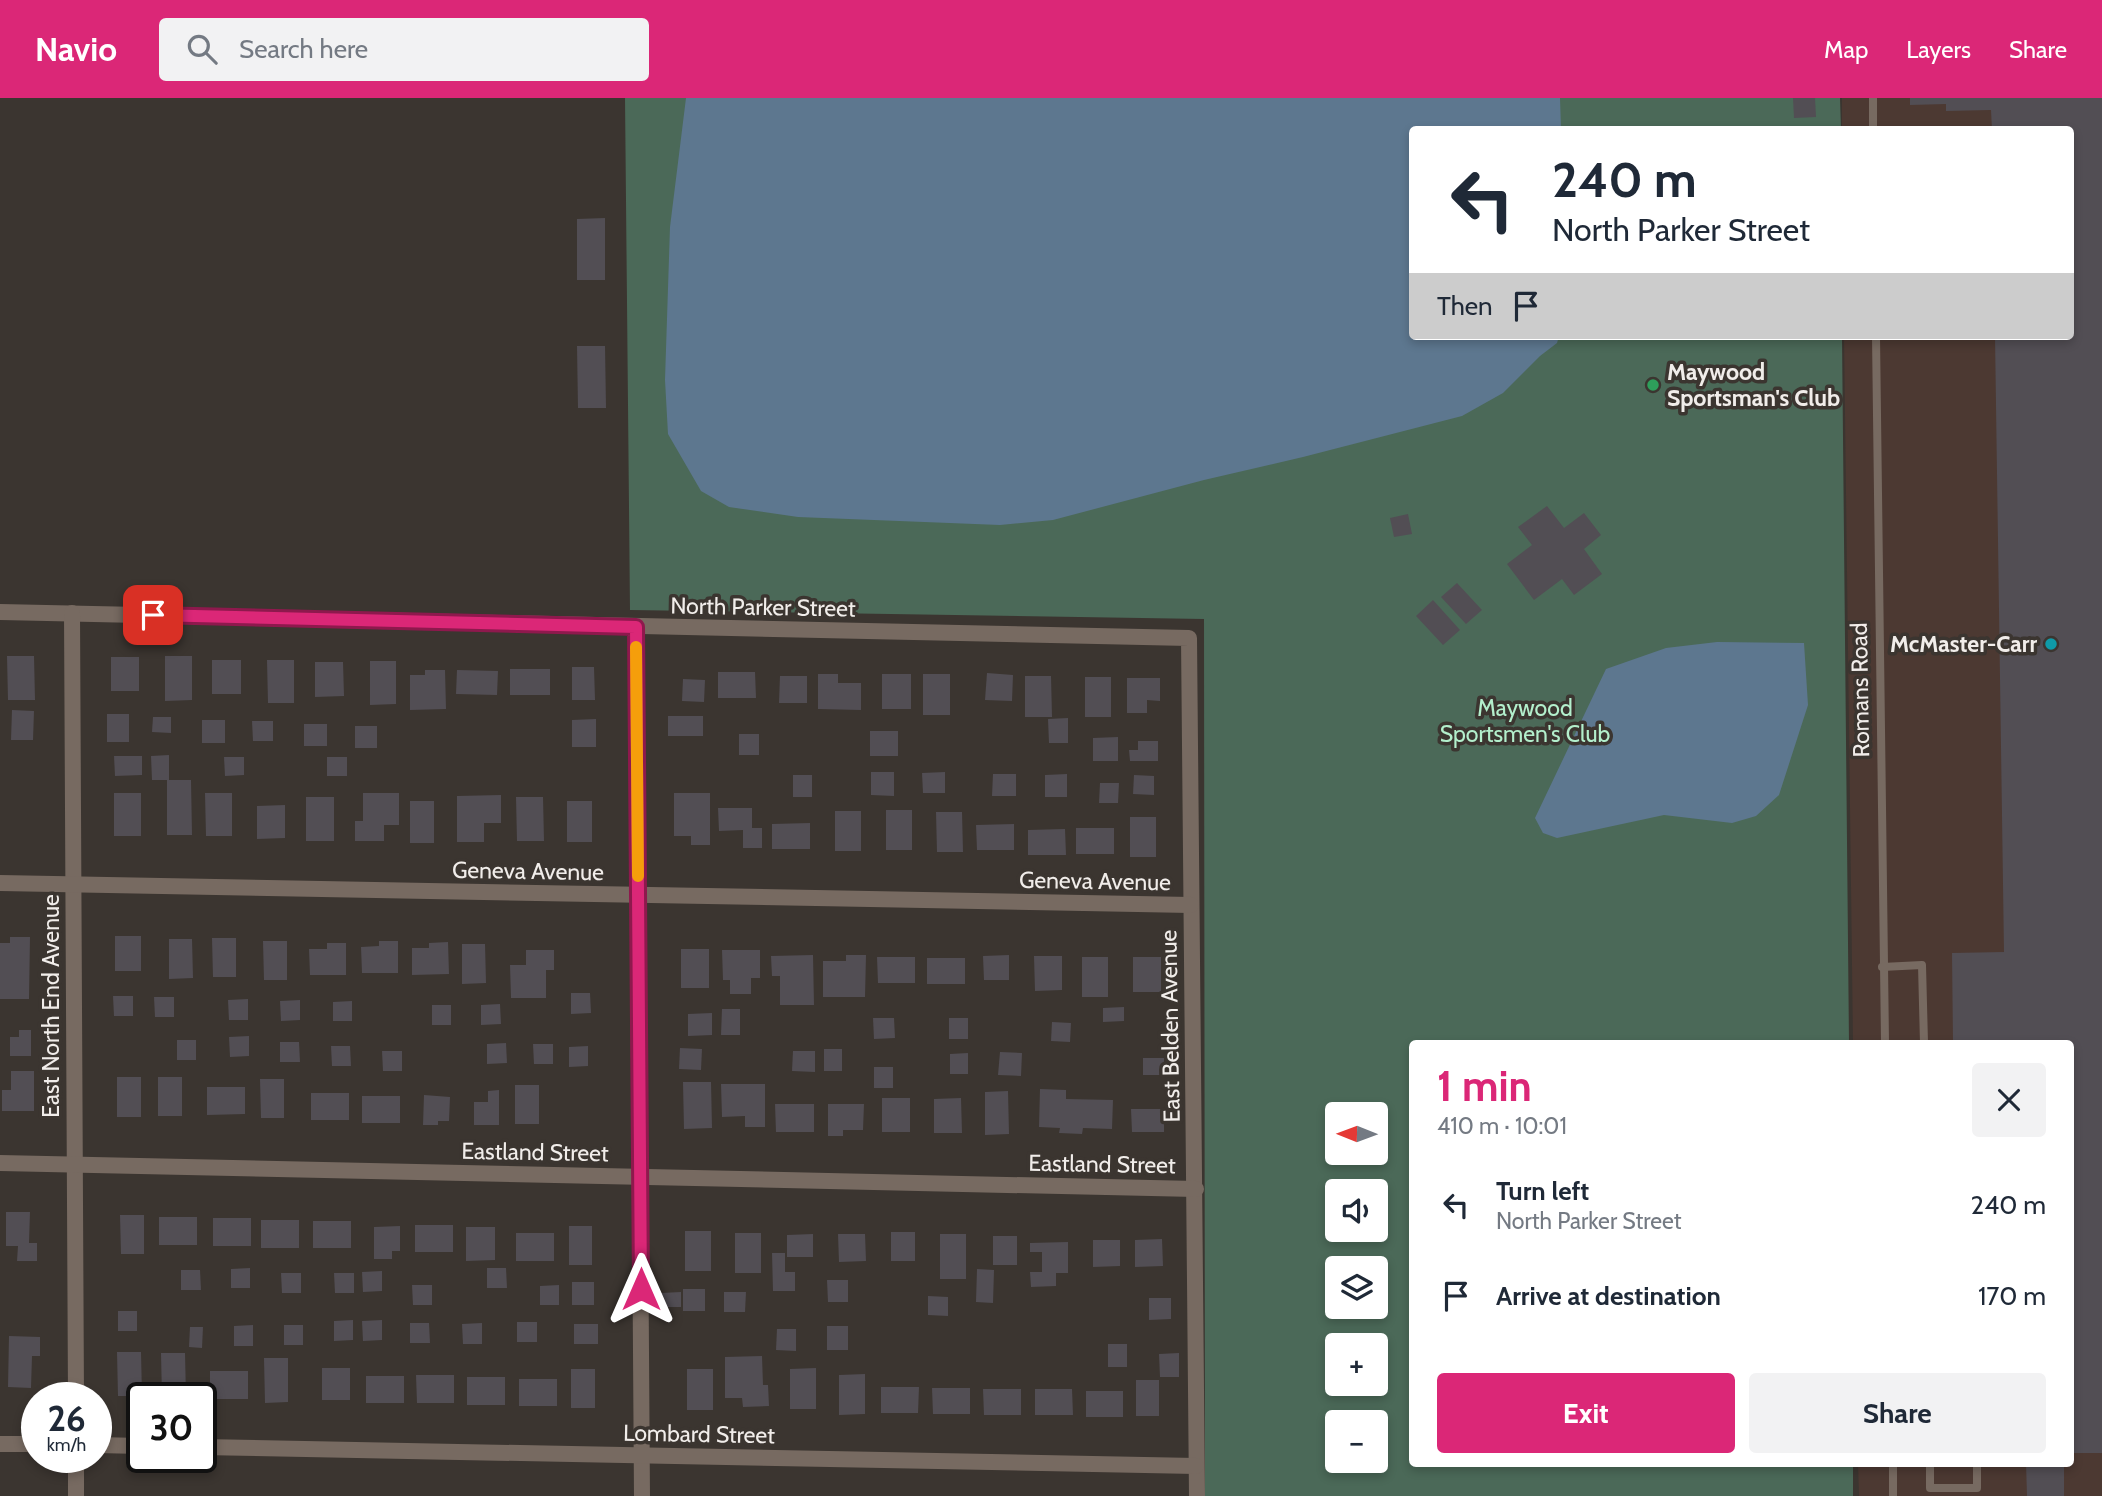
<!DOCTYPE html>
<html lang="en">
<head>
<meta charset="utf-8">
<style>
  body { margin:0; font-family:Cabin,sans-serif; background:#f2f2f3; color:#1f2937; height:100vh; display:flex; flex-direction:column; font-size:26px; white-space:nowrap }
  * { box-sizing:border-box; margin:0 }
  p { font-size:23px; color:#747a83 }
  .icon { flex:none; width:38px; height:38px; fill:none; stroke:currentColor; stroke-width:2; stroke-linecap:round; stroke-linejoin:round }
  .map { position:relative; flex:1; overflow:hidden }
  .drawer { position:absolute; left:1409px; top:942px; width:665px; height:427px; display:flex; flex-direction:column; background:#fff; border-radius:7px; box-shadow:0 4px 10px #0003 }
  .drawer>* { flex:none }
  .hud { position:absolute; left:1409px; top:28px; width:665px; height:214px; border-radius:7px; box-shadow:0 4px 10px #0003; background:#fff; color:#1f2937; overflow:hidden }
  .needle { width:46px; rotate:271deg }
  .fabs { position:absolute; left:1325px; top:1004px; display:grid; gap:14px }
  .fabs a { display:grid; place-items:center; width:63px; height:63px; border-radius:7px; background:#fff; box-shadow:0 4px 10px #0003; font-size:35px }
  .speed { position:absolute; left:21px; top:1284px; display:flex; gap:14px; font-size:35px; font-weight:700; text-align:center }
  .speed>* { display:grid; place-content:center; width:91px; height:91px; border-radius:50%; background:#fff; box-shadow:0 4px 10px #0003; line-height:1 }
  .speed small { font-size:18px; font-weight:400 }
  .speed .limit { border:4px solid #111; border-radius:10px; background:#fff; color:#111 }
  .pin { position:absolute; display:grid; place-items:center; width:60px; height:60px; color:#fff; margin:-30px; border-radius:14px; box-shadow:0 4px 10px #0006 }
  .me { position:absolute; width:77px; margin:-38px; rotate:0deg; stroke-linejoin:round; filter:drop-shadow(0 0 5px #0008) }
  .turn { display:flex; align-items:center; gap:24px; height:147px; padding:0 28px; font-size:32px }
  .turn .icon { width:91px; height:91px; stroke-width:2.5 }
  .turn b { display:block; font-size:49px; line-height:60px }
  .then { display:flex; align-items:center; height:66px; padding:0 28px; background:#0003; gap:14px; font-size:26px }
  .round { display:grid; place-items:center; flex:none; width:74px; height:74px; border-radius:7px; background:#f2f2f3 }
  .summary { display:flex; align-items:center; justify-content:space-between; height:119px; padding:0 28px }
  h1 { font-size:42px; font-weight:700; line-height:52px; color:#db2777 }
  .primary-button { display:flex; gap:14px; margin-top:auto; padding:14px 28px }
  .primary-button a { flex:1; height:80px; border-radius:7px; background:#db2777; color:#fff; font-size:28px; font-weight:700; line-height:80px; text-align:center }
  .primary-button a+a { background:#f2f2f3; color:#1f2937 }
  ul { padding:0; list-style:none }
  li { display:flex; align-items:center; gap:21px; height:91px; padding:0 28px }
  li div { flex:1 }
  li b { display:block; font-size:26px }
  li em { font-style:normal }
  header { display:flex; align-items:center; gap:42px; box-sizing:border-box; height:98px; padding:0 35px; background:#db2777; color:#fff }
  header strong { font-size:33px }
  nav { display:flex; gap:38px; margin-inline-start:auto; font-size:24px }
  .search { width:490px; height:63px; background:#f2f2f3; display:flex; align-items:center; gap:18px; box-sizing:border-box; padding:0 24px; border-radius:7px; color:#747a83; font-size:26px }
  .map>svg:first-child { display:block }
  .industrial { fill:#4c3932 }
  .green { fill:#4b6958; fill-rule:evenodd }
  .water { fill:#5d778f }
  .building { fill:#524e54 }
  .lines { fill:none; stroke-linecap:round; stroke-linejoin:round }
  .service { stroke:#776a61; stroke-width:8 }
  .minor { stroke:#776a61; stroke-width:16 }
  .route-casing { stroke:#8e194d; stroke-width:18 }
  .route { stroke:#db2777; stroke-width:12 }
  .slow { stroke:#f59e0b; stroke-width:12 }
  .leisure-dot { fill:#2e9e5b; stroke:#3b3530; stroke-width:2.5 }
  .culture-dot { fill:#0f9aa8; stroke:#3b3530; stroke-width:2.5 }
  .labels { text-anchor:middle; stroke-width:7; stroke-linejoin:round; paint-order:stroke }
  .poi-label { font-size:23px; font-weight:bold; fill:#f1edea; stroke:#3b3530; text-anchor:start }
  .street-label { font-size:23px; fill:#f1edea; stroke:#3b3530 }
  .park-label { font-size:23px; fill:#b3efcc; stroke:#3b3530 }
</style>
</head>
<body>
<header>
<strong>Navio</strong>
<div class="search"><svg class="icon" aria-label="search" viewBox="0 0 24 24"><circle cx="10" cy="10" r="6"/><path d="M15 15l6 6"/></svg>Search here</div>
<nav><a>Map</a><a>Layers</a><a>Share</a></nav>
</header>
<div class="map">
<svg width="2102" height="1398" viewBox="0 0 2102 1398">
  <rect width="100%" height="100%" fill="#3b3530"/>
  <path class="industrial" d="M1842,0H2102V1398H1859L1858,1365H2070V945H1853L1844,238H2070V32L1842,31Z"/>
  <path class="green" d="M625,0H1840L1841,31L1412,32V238H1842L1849,945H1412V1365H1853V1398H1205L1204,521L630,512ZM1337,1017H1376V1055H1337ZM1337,1094H1376V1132H1337ZM1337,1171H1376V1209H1337ZM1337,1248H1376V1286H1337ZM1337,1325H1376V1363H1337Z"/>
  <g class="water">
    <path d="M686,0H1560L1561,31L1412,32V238H1559L1557,245L1540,258L1503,295L1462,318L1303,359L1204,382L1053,422L1000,427L798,419L729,409L701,393L668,336L665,282L670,129Z"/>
    <path d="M1717,544L1804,545L1808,607L1779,697L1756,718L1732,725L1664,717L1557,740L1543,735L1535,720L1606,571L1666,550Z"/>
  </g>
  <g class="building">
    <path d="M1793,0H1815L1816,19L1794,20Z"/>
    <path d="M1910,0H2102V1355H2070V945H1953L1952,855L2004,854L1995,238H2070V32H1992L1991,12L1946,13V6L1910,7Z"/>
    <path d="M605,120V182H577V121Z"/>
    <path d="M577,248H605L606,310H578Z"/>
    <path d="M1547,408L1564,430L1584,415L1601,437L1584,451L1602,476L1574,497L1562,481L1534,502L1507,466L1532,447L1518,429Z"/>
    <path d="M1408,416L1412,436L1394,439L1390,420Z"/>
    <path d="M1457,485L1482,512L1466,526L1441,499Z"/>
    <path d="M1433,502L1460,532L1443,547L1416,518Z"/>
    <path d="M7,558H34L35,602H8Z"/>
    <path d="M165,558H192V602L165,603Z"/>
    <rect x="111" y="559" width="28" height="34"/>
    <rect x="212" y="562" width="29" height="34"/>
    <path d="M267,562H294V605H268Z"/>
    <path d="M370,563H396V606L370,607Z"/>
    <path d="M315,564H343L344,598L315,599Z"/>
    <path d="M572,569H594L595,602H572Z"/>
    <rect x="510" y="571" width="40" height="26"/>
    <path d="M425,572H445L446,611L410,612V577H425Z"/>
    <path d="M457,572L498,573L497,597L456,596Z"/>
    <path d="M718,574H755L756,600H718Z"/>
    <path d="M987,575L1013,577L1012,603L985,602Z"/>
    <path d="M818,576H838V585H861V612L818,611Z"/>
    <rect x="882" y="576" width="29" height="35"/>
    <rect x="923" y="576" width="27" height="41"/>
    <path d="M780,578H807V605H779Z"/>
    <path d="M1025,578H1051L1052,619H1025Z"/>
    <rect x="1085" y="579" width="26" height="40"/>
    <path d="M1127,580H1160V603L1147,602V615H1127Z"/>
    <path d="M683,581L705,582L704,604L682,603Z"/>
    <path d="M12,612L34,613L33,642H11Z"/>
    <rect x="107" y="616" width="22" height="28"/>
    <rect x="668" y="618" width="35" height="20"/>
    <path d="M153,619H171V635L152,634Z"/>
    <path d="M1068,620V645H1049L1048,621Z"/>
    <path d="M596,621V649H572V622Z"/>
    <rect x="202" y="622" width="23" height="23"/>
    <path d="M252,623H273V643H253Z"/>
    <rect x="304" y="626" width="23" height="22"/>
    <rect x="355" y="628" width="22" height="22"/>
    <rect x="870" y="633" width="28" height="25"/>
    <rect x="739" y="636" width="20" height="21"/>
    <path d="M1118,639V663H1093V640Z"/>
    <path d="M1138,643H1158V663H1130L1129,652H1138Z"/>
    <path d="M169,657V682H152L151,658Z"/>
    <path d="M114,658H142V677L115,678Z"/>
    <path d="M224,659H244V677L225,678Z"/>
    <rect x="327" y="659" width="20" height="19"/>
    <path d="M871,674H894V698L871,697Z"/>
    <path d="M945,674V695H923L922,675Z"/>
    <path d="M993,676H1016V698H992Z"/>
    <path d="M1067,676V699H1045V677Z"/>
    <rect x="793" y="677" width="19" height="22"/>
    <path d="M1134,677L1154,678V697L1133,696Z"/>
    <path d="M167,682H191L192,737H167Z"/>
    <path d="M1100,685H1119L1118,705H1099Z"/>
    <rect x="114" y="695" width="27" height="43"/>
    <path d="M205,695H232V738H206Z"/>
    <path d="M363,695H399V727H384V743H355V723H363Z"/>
    <path d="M674,695H710V747H691V738H674Z"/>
    <path d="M501,697V725H484V744H457V698Z"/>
    <rect x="306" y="699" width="28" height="44"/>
    <path d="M516,699H543L544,743H517Z"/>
    <rect x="410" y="703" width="24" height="42"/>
    <rect x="567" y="703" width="25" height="41"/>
    <path d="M285,707V740L257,741V708Z"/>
    <path d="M718,710H752V730H762V750H743V732L719,733Z"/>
    <rect x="886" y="712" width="26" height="40"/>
    <rect x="835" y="713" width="26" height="40"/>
    <path d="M936,714H962L963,754H937Z"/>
    <rect x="1130" y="719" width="26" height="40"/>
    <path d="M810,725V751H772V726Z"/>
    <path d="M1014,726V752H977L976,727Z"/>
    <rect x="1076" y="730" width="38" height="26"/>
    <path d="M1065,731L1066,757H1028V732Z"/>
    <rect x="115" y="838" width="26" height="35"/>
    <path d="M10,839H30L29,901H0V845H10Z"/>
    <path d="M212,840H236V879H213Z"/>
    <path d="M169,841H192L193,880L169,881Z"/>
    <path d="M263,843H287V882H264Z"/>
    <path d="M379,843H398V875H362L361,849L379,848Z"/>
    <path d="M448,844L449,876L412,877V850H429V845Z"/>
    <path d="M327,845H346V877H310L309,851H327Z"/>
    <path d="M462,846H485L486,885L462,886Z"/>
    <rect x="681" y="851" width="28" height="39"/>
    <path d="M526,852H554V872H546V900H511L510,867H526Z"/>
    <path d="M722,852H760V880H751V896H730V882H723Z"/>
    <path d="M813,857L814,907H780V878H772L771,858Z"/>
    <path d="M846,857H866L865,899H823V863H846Z"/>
    <path d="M1009,857V882H984L983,858Z"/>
    <path d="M1034,858H1062V892L1035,893Z"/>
    <path d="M877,859H915V885H878Z"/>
    <rect x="1082" y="859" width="26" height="40"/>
    <rect x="1133" y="859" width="28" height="35"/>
    <rect x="927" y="860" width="38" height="26"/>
    <path d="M571,895H590L591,915L571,916Z"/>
    <path d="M113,898H133V918H114Z"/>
    <path d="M154,899H174V919H155Z"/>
    <path d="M248,901V922H229L228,902Z"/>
    <path d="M300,902V922L281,923L280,903Z"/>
    <path d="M352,903V923H333V904Z"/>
    <path d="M500,906L501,926L481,927V907Z"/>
    <rect x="432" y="907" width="19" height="20"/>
    <path d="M1124,909V923L1103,924V910Z"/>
    <path d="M722,911H740V937H721Z"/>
    <path d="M712,915V937L688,938V916Z"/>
    <path d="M873,920H894L895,940L874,941Z"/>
    <rect x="949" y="920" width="19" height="21"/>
    <path d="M1052,924L1071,925L1070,944L1051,943Z"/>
    <path d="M19,932H31V958H10V939H19Z"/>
    <path d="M249,938V958L230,959L229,939Z"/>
    <rect x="177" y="942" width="19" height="20"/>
    <path d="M280,944H299L300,964H280Z"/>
    <path d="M506,945L507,965L487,966V946Z"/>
    <path d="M533,946H553V966H534Z"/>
    <path d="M331,948H350L351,968H332Z"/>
    <path d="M588,948V968L569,969V949Z"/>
    <path d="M680,950L702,951L701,972L679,971Z"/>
    <rect x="824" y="951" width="18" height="22"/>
    <path d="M382,953H402V973H383Z"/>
    <path d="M793,953H815V974L792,973Z"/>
    <path d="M1000,954L1022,955L1021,978L998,977Z"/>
    <path d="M968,955V976H950V956Z"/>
    <rect x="1143" y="960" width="21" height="17"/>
    <rect x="874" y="969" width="19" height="21"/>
    <path d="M11,973H34V1013H2V992H11Z"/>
    <rect x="117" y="979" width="24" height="40"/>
    <rect x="158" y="979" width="24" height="39"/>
    <path d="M260,981H284V1020H261Z"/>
    <path d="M683,984H711L712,1030L684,1031Z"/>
    <path d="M721,986H765V1029H745V1018L722,1019Z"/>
    <rect x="515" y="987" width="24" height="39"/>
    <path d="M207,989H245V1016L207,1017Z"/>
    <path d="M1040,991L1066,992V1001L1113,1002L1112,1031L1083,1030L1082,1036L1059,1035L1060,1030L1039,1029Z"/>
    <path d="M499,992V1027H474V1004H488V993Z"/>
    <path d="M1008,993L1009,1036L985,1037V994Z"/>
    <rect x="311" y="995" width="38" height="27"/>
    <path d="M424,997L450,999L449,1023H438V1027H423Z"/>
    <rect x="362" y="998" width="38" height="27"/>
    <rect x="882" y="1000" width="28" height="34"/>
    <path d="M961,1000L962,1035H934V1001Z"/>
    <path d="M775,1006H814V1034H776Z"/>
    <path d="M828,1006H864L863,1032H843V1038H828Z"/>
    <path d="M1131,1011H1164V1034H1132Z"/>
    <path d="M6,1114H30L29,1145H37V1163H17L18,1148H6Z"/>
    <path d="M120,1117H144V1156H121Z"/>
    <rect x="159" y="1119" width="38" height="28"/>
    <rect x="213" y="1120" width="38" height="28"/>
    <rect x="261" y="1122" width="38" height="28"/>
    <rect x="313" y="1123" width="38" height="27"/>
    <rect x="415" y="1127" width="38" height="27"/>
    <path d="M400,1128V1153H392V1161H374V1129Z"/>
    <rect x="569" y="1128" width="23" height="39"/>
    <path d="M466,1129H495V1162L466,1163Z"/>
    <rect x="685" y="1133" width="26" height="40"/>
    <rect x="891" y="1134" width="24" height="29"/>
    <rect x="516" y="1135" width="38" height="28"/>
    <rect x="735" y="1135" width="26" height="40"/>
    <path d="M813,1136V1159H787V1137Z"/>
    <path d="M838,1136H865L866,1163L839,1164Z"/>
    <rect x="940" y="1136" width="26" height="45"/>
    <rect x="993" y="1138" width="24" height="29"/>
    <path d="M1162,1141L1163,1168L1135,1169V1142Z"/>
    <path d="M1093,1142H1120V1168L1093,1169Z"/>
    <path d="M1068,1144V1175H1056V1188L1031,1189L1030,1174H1042V1154H1030V1145Z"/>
    <path d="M772,1155H785V1174H795V1193H773Z"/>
    <path d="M250,1170V1190H231V1171Z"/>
    <path d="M487,1170H506L507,1190H487Z"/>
    <path d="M977,1171L994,1172L993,1205L976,1204Z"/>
    <path d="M181,1172H200L201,1192H181Z"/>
    <path d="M382,1173V1193L363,1194L362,1174Z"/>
    <path d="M281,1175H301V1195H282Z"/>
    <path d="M334,1175H354V1195H335Z"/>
    <path d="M827,1182H848V1204H828Z"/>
    <rect x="572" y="1184" width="22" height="23"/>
    <path d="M412,1187H432V1207H413Z"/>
    <path d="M559,1187V1207H540V1188Z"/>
    <rect x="683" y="1191" width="22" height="22"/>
    <path d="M681,1194V1209H661V1195Z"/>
    <path d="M724,1194H746L745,1214H724Z"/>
    <path d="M928,1198L948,1199V1218L928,1217Z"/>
    <path d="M1149,1200H1171V1221L1149,1222Z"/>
    <rect x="118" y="1213" width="19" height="20"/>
    <path d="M353,1222V1242L334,1243V1223Z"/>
    <path d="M382,1222V1242L363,1243L362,1223Z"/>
    <rect x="517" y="1224" width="20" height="20"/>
    <path d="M410,1225H429L430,1245H410Z"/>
    <path d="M482,1225V1246H463L462,1226Z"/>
    <rect x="574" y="1226" width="24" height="20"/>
    <path d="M253,1227V1248H234V1228Z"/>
    <rect x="284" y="1227" width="19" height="20"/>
    <rect x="827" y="1228" width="21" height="24"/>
    <path d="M190,1229H203L202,1250L189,1249Z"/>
    <path d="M777,1231H796V1253L776,1252Z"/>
    <path d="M9,1238L40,1239V1258H32L31,1290L8,1289Z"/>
    <rect x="1108" y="1246" width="19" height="23"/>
    <path d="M117,1254H141L142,1298H118Z"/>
    <path d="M161,1255H185L186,1299L162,1300Z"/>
    <path d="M1179,1255V1279H1160L1159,1256Z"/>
    <path d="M762,1258L763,1287H768L769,1308L743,1309L742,1300H725V1259Z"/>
    <path d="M264,1260H288V1304L265,1305Z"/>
    <rect x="322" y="1270" width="28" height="32"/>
    <path d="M816,1270V1311H790V1271Z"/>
    <rect x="571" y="1271" width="24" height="39"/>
    <rect x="687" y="1271" width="26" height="41"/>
    <rect x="210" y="1273" width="38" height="28"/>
    <path d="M865,1276V1316L839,1317V1277Z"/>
    <path d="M416,1277H454V1305H417Z"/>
    <rect x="366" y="1278" width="38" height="27"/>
    <rect x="467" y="1279" width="38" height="28"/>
    <rect x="519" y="1281" width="38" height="27"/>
    <rect x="1136" y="1282" width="23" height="36"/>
    <path d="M881,1289H919L918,1315H881Z"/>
    <path d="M932,1290H970V1316H933Z"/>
    <path d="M983,1291H1021V1317H984Z"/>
    <path d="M1035,1291H1072L1073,1317H1035Z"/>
    <rect x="1086" y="1293" width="37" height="26"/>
    <path d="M2026,1365H2064V1398H2027Z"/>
  </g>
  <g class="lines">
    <g class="service">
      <path d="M1873,0V32"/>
      <path d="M1876,238L1885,945"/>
      <path d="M1882,869L1922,867L1924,945"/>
      <path d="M1893,1365V1398"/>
      <path d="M1930,1365V1390H1977V1365"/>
    </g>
    <g class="minor">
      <path d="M0,514L1189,540L1197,1398"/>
      <path d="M72,515L76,1300"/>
      <path d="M636,529L642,1398"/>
      <path d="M0,785L1191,807"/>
      <path d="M0,1065L1196,1091"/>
      <path d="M0,1346H37"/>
      <path d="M96,1347L142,1348"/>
      <path d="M201,1349L1196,1368"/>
      <path d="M76,1360V1398"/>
    </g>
  </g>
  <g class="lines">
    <defs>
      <path id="route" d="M153,517L636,529L641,1191"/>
    </defs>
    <use href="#route" class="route-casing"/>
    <use href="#route" class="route"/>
    <path class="slow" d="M636,549L638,778"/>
  </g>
  <circle class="leisure-dot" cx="1653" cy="287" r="7"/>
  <circle class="culture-dot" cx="2051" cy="546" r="7"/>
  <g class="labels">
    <g class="poi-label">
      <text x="1667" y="282">Maywood<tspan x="1667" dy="26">Sportsman's Club</tspan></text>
      <text x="2037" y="554" text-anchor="end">McMaster-Carr</text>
    </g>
    <g class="street-label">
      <text transform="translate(763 509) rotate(1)" y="8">North Parker Street</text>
      <text transform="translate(1860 592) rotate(-91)" y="8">Romans Road</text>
      <text transform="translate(528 773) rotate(1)" y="8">Geneva Avenue</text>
      <text transform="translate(1095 783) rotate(1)" y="8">Geneva Avenue</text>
      <text transform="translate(51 908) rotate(-90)" y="8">East North End Avenue</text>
      <text transform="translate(1170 928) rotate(-91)" y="8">East Belden Avenue</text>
      <text transform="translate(535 1054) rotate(1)" y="8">Eastland Street</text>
      <text transform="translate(1102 1066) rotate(1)" y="8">Eastland Street</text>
      <text transform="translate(699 1336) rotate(1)" y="8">Lombard Street</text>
    </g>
    <g class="park-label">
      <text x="1525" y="618">Maywood<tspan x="1525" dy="26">Sportsmen's Club</tspan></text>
    </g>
  </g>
</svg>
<div class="fabs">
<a><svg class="needle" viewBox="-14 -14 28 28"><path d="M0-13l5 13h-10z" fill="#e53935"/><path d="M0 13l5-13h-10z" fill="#747a83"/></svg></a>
<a><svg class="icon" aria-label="sound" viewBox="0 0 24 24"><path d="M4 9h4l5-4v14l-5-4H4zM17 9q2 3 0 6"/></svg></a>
<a><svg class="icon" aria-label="layers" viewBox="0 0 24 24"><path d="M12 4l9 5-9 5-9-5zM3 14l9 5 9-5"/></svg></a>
<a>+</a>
<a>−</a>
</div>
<div class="speed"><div>26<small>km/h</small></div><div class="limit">30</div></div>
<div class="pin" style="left:153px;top:517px;background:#d93025"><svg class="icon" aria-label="arrive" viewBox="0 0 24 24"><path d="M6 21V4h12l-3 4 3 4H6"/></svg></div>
<svg class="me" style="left:641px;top:1191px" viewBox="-20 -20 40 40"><path d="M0-17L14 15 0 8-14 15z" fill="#db2777" stroke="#fff" stroke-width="4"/></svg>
<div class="hud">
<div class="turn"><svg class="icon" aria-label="left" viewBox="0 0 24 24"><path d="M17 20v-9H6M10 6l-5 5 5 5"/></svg><div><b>240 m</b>North Parker Street</div></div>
<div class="then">Then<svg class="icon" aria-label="arrive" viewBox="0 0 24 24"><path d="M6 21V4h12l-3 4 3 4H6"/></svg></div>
</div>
<section class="drawer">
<div class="summary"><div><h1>1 min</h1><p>410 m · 10:01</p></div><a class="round"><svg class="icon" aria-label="close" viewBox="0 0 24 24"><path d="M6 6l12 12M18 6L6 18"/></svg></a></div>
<ul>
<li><svg class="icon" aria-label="left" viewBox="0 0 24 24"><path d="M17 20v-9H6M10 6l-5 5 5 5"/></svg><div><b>Turn left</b><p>North Parker Street</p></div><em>240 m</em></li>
<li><svg class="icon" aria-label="arrive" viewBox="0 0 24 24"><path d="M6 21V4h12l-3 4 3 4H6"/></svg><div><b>Arrive at destination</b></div><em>170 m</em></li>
</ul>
<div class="primary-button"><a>Exit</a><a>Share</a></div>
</section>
</div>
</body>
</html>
